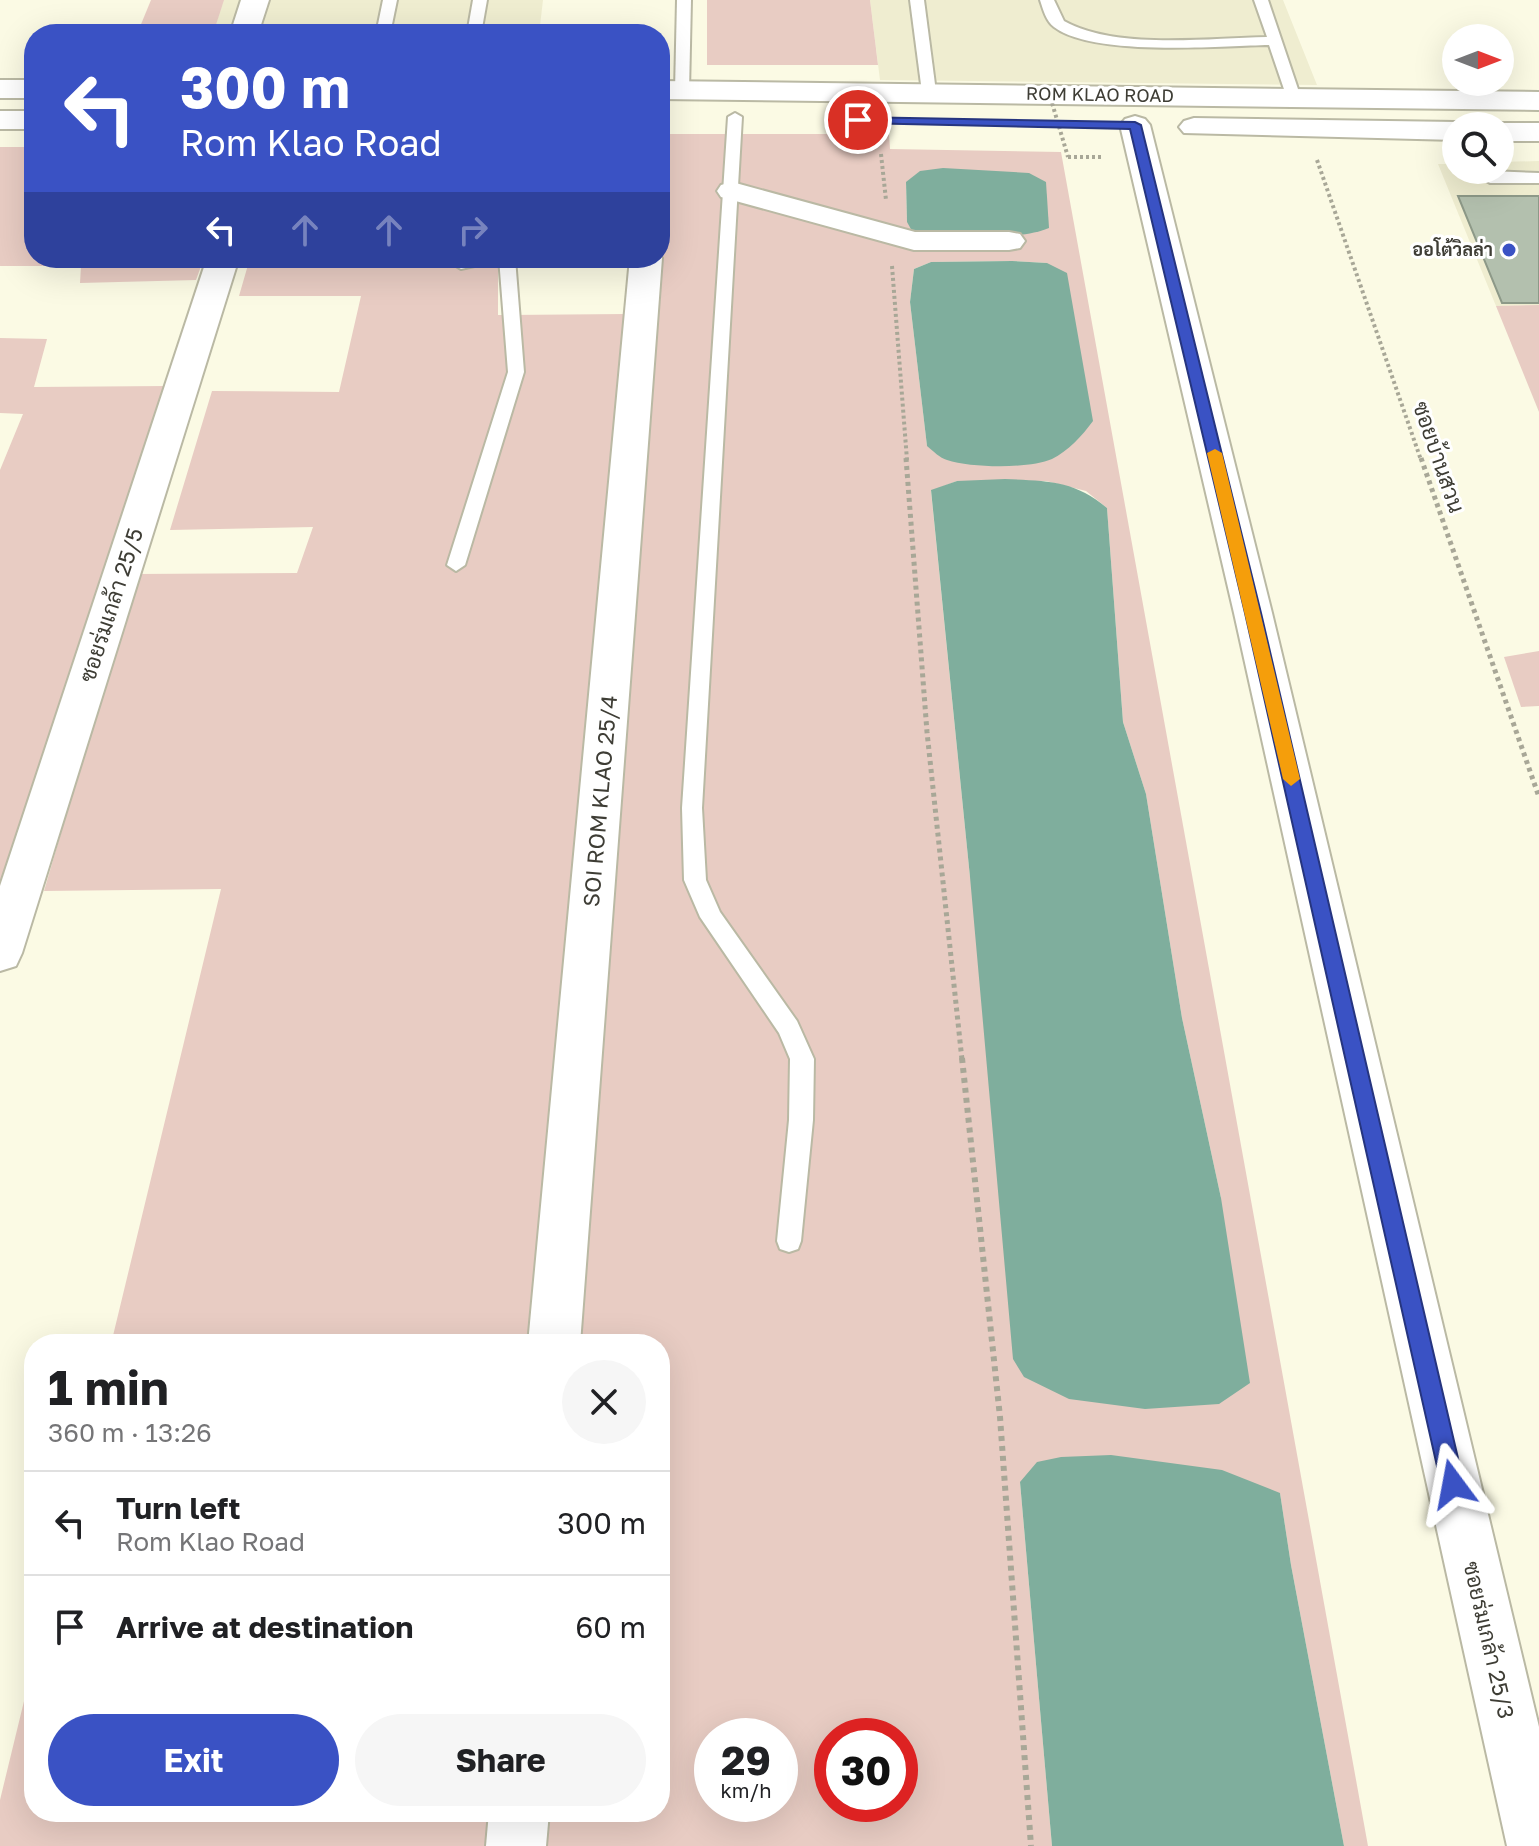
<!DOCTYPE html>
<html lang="en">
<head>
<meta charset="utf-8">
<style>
  body { margin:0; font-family:"Golos Text",Sarabun,sans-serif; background:#f6f6f6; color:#202124; height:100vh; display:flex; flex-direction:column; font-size:30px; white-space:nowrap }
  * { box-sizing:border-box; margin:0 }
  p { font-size:26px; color:#757577 }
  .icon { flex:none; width:44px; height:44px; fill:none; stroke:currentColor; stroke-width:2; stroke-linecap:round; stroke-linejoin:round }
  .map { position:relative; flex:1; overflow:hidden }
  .sheet { position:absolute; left:24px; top:1334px; width:646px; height:488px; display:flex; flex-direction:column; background:#fff; border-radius:32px; box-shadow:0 8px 32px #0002 }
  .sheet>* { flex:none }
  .hud { position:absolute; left:24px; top:24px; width:646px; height:244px; border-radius:32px; box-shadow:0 8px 32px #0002; background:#3a52c4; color:#fff; overflow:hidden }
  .needle { width:52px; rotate:90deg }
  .fabs { position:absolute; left:1442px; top:24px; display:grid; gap:16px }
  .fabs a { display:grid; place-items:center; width:72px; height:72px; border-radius:50%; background:#fff; box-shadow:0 8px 32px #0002; font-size:40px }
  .speed { position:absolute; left:694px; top:1718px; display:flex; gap:16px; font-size:40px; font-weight:700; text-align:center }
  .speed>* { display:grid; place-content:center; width:104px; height:104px; border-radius:50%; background:#fff; box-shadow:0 8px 32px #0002; line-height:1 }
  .speed small { font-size:20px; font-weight:400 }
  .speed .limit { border:12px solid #d22; background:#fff; color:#111 }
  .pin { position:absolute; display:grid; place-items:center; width:68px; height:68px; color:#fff; margin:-34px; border:4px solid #fff; border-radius:50%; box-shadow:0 2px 8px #0007 }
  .me { position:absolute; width:88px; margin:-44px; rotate:347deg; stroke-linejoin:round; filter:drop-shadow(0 0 6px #0008) }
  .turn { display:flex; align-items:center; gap:28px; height:168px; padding:0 24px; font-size:36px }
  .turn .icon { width:104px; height:104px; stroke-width:2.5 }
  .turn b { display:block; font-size:56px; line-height:68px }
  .lanes { display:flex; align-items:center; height:76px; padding:0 24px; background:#0003; justify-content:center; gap:40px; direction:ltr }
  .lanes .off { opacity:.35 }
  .round { display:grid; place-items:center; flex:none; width:84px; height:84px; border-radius:42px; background:#f6f6f6 }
  .overview { display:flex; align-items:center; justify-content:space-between; height:136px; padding:0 24px }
  h1 { font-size:48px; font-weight:700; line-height:60px }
  .primary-button { display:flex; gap:16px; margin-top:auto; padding:16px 24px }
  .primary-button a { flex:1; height:92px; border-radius:48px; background:#3a52c4; color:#fff; font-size:32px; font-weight:700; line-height:92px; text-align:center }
  .primary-button a+a { background:#f6f6f6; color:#202124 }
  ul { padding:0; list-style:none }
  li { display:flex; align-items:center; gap:24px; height:104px; padding:0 24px; border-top:2px solid #e0e0e0 }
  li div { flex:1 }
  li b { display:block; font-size:30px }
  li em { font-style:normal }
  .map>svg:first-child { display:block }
  .built { fill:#efedd0 }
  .green { fill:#e8ccc3; fill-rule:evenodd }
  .water { fill:#7fae9d }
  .building { fill:#b3c0ae; stroke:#8d9988; stroke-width:2 }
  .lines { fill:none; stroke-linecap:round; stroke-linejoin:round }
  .service-casing { stroke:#bab9a4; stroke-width:4 }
  .minor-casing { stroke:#bab9a4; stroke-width:4 }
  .primary-casing { stroke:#bab9a4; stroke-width:4 }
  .path-far2 { stroke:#a8a797; stroke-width:4; stroke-dasharray:3 3; stroke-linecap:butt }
  .path-far1 { stroke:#a8a797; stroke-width:5; stroke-dasharray:4 4; stroke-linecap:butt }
  .path { stroke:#a8a797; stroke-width:6; stroke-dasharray:5 5; stroke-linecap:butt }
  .service { fill:#fff; fill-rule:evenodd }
  .minor { fill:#fff; fill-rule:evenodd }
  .primary { fill:#fff; fill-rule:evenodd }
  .path-bridge { stroke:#a8a797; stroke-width:4; stroke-dasharray:3 3; stroke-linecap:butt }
  .route { fill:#3a52c4; stroke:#26357f; stroke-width:2 }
  .slow { fill:#f59e0b }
  .poi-dot { fill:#3a52c4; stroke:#fff; stroke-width:3 }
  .labels { text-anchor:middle; stroke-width:6; stroke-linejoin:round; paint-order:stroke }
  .far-street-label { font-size:18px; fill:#3e3d35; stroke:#fff }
  .far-poi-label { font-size:18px; font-weight:bold; fill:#3e3d35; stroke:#fff; text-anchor:end }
  .street-label { font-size:22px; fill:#3e3d35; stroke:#fff }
</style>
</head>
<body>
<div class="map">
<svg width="1539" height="1846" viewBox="0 0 1539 1846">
  <rect width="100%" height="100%" fill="#fbfae4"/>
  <g class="built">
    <path d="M223,0H543L539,34H213Z"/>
    <path d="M870,0H1283L1317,85L880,80Z"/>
    <path d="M1539,161V305L1496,306L1438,164H1456V170H1500V162Z"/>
  </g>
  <g class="green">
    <path d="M151,0H224L213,34H137Z"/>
    <path d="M707,0H870L878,65H707Z"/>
    <path d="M668,134H889L890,149L1061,152L1368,1846H1344L1291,1565L1280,1493L1020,1482L1052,1846H542L545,1812H660V1344H577ZM906,182L954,235L907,222ZM1012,261L1047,263L927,446L910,302L914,269L931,262ZM957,481H1046L1086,491L1107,508L1123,722L1146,794L1182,1018L1221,1198L970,877L931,491ZM712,1736H780V1804H712ZM832,1736H900V1804H832Z"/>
    <path d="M0,147H34V258H204L196,280L80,283L81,266H0Z"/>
    <path d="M250,258H498V315L625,314L593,721L535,1344H111L221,889L44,891L137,574L297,573L313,527L170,530L212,391L339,392L361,296H239Z"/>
    <path d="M1539,305V412L1496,306Z"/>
    <path d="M0,338L47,339L34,387L167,386L0,888V470L23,414L0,413Z"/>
    <path d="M1539,651V706L1521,707L1504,657Z"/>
    <path d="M34,1660V1812H491L488,1846H0V1800Z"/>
  </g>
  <g class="water">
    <path d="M943,168L1029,173L1046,182L1049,228C1017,242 948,235 912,231L907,222L906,182L920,171Z"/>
    <path d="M1012,261L1047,263L1067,273L1093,421C1082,436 1068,451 1052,459C1028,469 972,468 947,460C940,458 933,451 927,446L910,302L914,269L931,262Z"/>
    <path d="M1005,479C1047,481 1074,480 1107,508L1123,722L1146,794L1182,1018L1221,1198L1250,1383L1219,1404L1145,1409L1069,1399L1024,1377L1013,1359L970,877L931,490L957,481Z"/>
    <path d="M1111,1455L1222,1470L1280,1493L1291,1565L1344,1846H1052L1020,1482L1037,1462L1061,1457Z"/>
  </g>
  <path class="building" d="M1458,196H1539V303H1502Z"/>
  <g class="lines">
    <defs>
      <g id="service">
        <path d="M383,0H397L390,34H376Z"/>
        <path d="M473,0H487L481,34H467Z"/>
        <path d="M677,0H691L689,91L682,95L675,91Z"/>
        <path d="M910,0H924L936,92L929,96L922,92Z"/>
        <path d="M1040,0H1054L1064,21C1116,50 1207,38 1267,37L1254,0H1268L1301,98L1294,102L1287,98L1269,45C1220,46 1093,57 1054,27C1046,21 1043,9 1040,0Z"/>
        <path d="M735,113L742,117L702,808L706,880L720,912L797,1021L814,1059L813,1120L801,1241L798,1249L789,1252L780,1249L777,1241L789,1120L790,1059L779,1033L700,917L684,880L682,808L728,117Z"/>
        <path d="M1466,170L1539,173V183H1490Z"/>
        <path d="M499,258L497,261L461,269L453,264L467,258Z"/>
        <path d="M499,258H515L524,372L465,565L456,571L447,565L508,372Z"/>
      </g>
      <g id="minor">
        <path d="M241,0H269L258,34H230Z"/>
        <path d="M1135,116L1145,119L1150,125L1272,613L1539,1727V1846H1507L1234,613L1120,125L1125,119Z"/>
        <path d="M732,182L915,232H1009L1020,234L1025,241L1020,248L1009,250H914L721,197L717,191L721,185Z"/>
        <path d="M660,255L662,258L580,1344H528L630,258H660Z"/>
        <path d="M207,258H239L22,953L16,966L0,971V886Z"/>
        <path d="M489,1812H549L546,1846H486Z"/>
      </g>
      <g id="primary">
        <rect x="0" y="80" width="34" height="18"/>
        <path d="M660,81L1539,92V110L660,99Z"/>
        <rect x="0" y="111" width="34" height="18"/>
        <path d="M1194,118L1456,122L1467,126H1456V140L1184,133L1179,127L1184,121Z"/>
        <path d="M1500,123H1539V141H1500V126H1489Z"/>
      </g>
    </defs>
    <use href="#service" class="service-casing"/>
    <use href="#minor" class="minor-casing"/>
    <use href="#primary" class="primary-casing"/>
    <g class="path-far2">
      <path d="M881,154L886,200"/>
      <path d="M1068,157H1103"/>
      <path d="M1317,160L1421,460"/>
      <path d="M892,266L907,460"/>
    </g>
    <g class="path-far1">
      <path d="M906,458L927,732L962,1060"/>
      <path d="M1421,458L1539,797"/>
    </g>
    <path class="path" d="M962,1058L1000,1417L1031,1846"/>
    <use href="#service" class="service"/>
    <use href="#minor" class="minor"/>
    <use href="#primary" class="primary"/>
    <path class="path-bridge" d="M1047,86L1068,157"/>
  </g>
  <path class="route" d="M854,117L1135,122L1141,125L1261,613L1464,1484L1461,1492L1453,1495L1445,1492L1441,1484L1245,613L1130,129L858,123L852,120Z"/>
  <path class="slow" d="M1215,449L1222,453L1300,779L1291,786L1283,779L1207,453Z"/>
  <circle class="poi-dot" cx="1509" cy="250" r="8"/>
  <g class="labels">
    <g class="far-street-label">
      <text transform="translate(1100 95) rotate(1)" y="6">ROM KLAO ROAD</text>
    </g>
    <g class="far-poi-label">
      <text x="1493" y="256">ออโต้วิลล่า</text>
    </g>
    <g class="street-label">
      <text transform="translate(1439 457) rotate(71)" y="8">ซอยบ้านสวน</text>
      <text transform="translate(111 605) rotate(-72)" y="8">ซอยร่มเกล้า 25/5</text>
      <text transform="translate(600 801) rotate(-85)" y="8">SOI ROM KLAO 25/4</text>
      <text transform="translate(1489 1640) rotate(77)" y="8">ซอยร่มเกล้า 25/3</text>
    </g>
  </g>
</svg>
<div class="fabs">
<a><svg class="needle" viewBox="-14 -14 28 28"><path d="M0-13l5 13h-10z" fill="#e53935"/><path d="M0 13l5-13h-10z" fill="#757577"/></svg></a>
<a><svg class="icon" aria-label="search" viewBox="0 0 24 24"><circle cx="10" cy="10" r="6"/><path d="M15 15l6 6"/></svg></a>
</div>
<div class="speed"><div>29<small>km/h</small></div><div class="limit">30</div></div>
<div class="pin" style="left:858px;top:120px;background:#d93025"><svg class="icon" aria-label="arrive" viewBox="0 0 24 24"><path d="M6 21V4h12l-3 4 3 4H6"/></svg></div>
<svg class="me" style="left:1453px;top:1484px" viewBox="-20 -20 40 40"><path d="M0-17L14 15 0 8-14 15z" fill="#3a52c4" stroke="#fff" stroke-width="4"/></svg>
<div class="hud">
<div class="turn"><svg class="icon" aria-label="left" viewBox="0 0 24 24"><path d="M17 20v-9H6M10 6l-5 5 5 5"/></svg><div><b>300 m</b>Rom Klao Road</div></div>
<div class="lanes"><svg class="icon" aria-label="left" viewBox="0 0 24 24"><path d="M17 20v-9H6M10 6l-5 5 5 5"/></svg><svg class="icon off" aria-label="ahead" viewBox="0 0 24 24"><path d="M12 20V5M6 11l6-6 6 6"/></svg><svg class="icon off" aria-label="ahead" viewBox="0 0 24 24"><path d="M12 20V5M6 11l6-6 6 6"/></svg><svg class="icon off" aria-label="right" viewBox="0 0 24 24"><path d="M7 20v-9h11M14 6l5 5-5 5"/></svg></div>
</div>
<section class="sheet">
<div class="overview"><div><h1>1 min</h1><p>360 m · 13:26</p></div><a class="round"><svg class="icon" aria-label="close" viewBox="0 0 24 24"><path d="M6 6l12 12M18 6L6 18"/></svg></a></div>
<ul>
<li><svg class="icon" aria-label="left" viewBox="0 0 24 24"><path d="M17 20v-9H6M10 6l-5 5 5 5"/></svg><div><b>Turn left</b><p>Rom Klao Road</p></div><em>300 m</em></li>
<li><svg class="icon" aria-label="arrive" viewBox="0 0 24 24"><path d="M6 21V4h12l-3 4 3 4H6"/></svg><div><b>Arrive at destination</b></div><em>60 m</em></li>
</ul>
<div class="primary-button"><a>Exit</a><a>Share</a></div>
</section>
</div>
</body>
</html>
